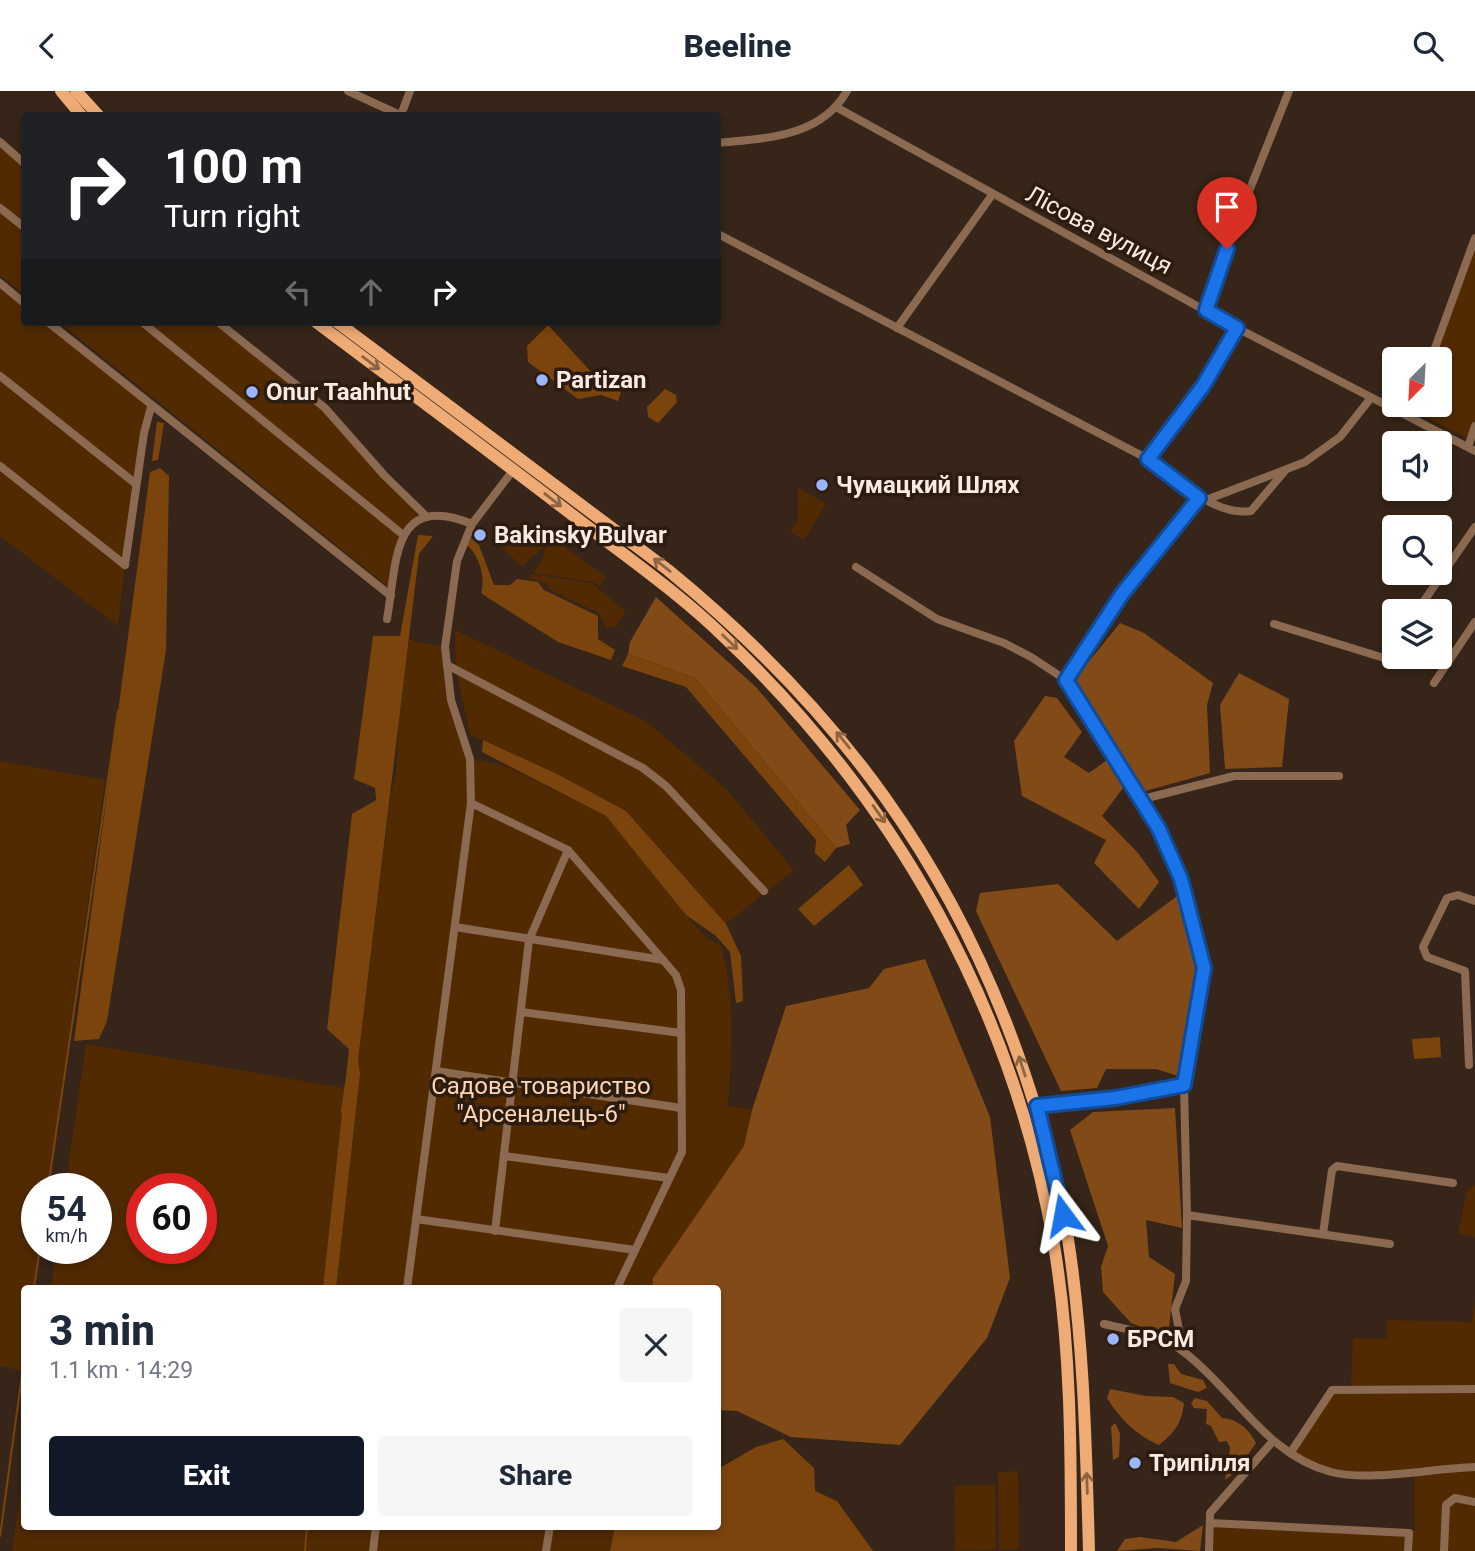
<!DOCTYPE html>
<html lang="en">
<head>
<meta charset="utf-8">
<style>
  body { margin:0; font-family:Roboto,sans-serif; background:#f6f6f7; color:#1f2937; height:100vh; display:flex; flex-direction:column; font-size:26px; white-space:nowrap }
  * { box-sizing:border-box; margin:0 }
  p { font-size:23px; color:#747a83 }
  .icon { flex:none; width:38px; height:38px; fill:none; stroke:currentColor; stroke-width:2; stroke-linecap:round; stroke-linejoin:round }
  .map { position:relative; flex:1; overflow:hidden }
  .side { position:absolute; left:21px; top:1194px; width:700px; height:245px; display:flex; flex-direction:column; background:#fff; border-radius:7px; box-shadow:0 4px 10px #0003 }
  .side>* { flex:none }
  .guide { position:absolute; left:21px; top:21px; width:700px; height:214px; border-radius:7px; box-shadow:0 4px 10px #0003; background:#202124; color:#fff; overflow:hidden }
  .needle { width:46px; rotate:204deg }
  .controls { position:absolute; left:1382px; top:256px; display:grid; gap:14px }
  .controls a { display:grid; place-items:center; width:70px; height:70px; border-radius:7px; background:#fff; box-shadow:0 4px 10px #0003; font-size:35px }
  .speed { position:absolute; left:21px; top:1082px; display:flex; gap:14px; font-size:35px; font-weight:700; text-align:center }
  .speed>* { display:grid; place-content:center; width:91px; height:91px; border-radius:50%; background:#fff; box-shadow:0 4px 10px #0003; line-height:1 }
  .speed small { font-size:18px; font-weight:400 }
  .speed .limit { border:10px solid #d22; background:#fff; color:#111 }
  .pin { position:absolute; display:grid; place-items:center; width:60px; height:60px; color:#fff; margin:-72px -30px; border-radius:50% 50% 50% 0; rotate:-45deg; box-shadow:0 0 7px #0007 }
  .pin .icon { rotate:45deg }
  .me { position:absolute; width:77px; margin:-38px; rotate:347deg; stroke-linejoin:round; filter:drop-shadow(0 0 5px #0008) }
  .turn { display:flex; align-items:center; gap:24px; height:147px; padding:0 28px; font-size:32px }
  .turn .icon { width:91px; height:91px; stroke-width:2.5 }
  .turn b { display:block; font-size:49px; line-height:60px }
  .lanes { display:flex; align-items:center; height:66px; padding:0 28px; background:#0003; justify-content:center; gap:35px; direction:ltr }
  .lanes .off { opacity:.35 }
  .round { display:grid; place-items:center; flex:none; width:74px; height:74px; border-radius:7px; background:#f6f6f7 }
  .head { display:flex; align-items:center; justify-content:space-between; height:119px; padding:0 28px }
  h1 { font-size:42px; font-weight:800; line-height:52px }
  .button { display:flex; gap:14px; margin-top:auto; padding:14px 28px }
  .button a { flex:1; height:80px; border-radius:7px; background:#111827; color:#fff; font-size:28px; font-weight:800; line-height:80px; text-align:center }
  .button a+a { background:#f6f6f7; color:#1f2937 }
  header { display:flex; justify-content:space-between; align-items:center; height:91px; padding:0 28px; background:#fff; font-size:32px; font-weight:800 }
  .map>svg:first-child { display:block }
  .green { fill:#512a02; fill-rule:evenodd }
  .forest { fill:#824a16 }
  .water { fill:#7b440c }
  .lines { fill:none; stroke-linecap:round; stroke-linejoin:round }
  .stream { stroke:#7b440c; stroke-width:2 }
  .minor { stroke:#8b6a51; stroke-width:8 }
  .primary { stroke:#eeab75; stroke-width:12 }
  .oneway { stroke:#8d6442 }
  .route-casing { stroke:#114b97; stroke-width:18 }
  .route { stroke:#1a73e8; stroke-width:12 }
  .poi-dot { fill:#9bb5fd; stroke:#2c1c0f; stroke-width:2.5 }
  .labels { text-anchor:middle; stroke-width:7; stroke-linejoin:round; paint-order:stroke }
  .street-label { font-size:24px; fill:#f7ebe3; stroke:#2c1c0f }
  .poi-label { font-size:24px; font-weight:bold; fill:#f7ebe3; stroke:#2c1c0f; text-anchor:start }
  .park-label { font-size:24px; fill:#fdd5b6; stroke:#2c1c0f }
</style>
</head>
<body>
<header><svg class="icon" aria-label="back" viewBox="0 0 24 24"><path d="M15 5l-7 7 7 7"/></svg>Beeline<svg class="icon" aria-label="search" viewBox="0 0 24 24"><circle cx="10" cy="10" r="6"/><path d="M15 15l6 6"/></svg></header>
<div class="map">
<svg width="1475" height="1460" viewBox="0 0 1475 1460">
  <rect width="100%" height="100%" fill="#362518"/>
  <g class="green">
    <path d="M0,51L24,72V203L0,184Z"/>
    <path d="M1475,152V351L1416,321L1418,313H1440V268H1434Z"/>
    <path d="M0,192L24,212V231H48L151,316L125,474L118,535L0,445Z"/>
    <path d="M59,231H220L325,317L422,421L402,443L392,499Z"/>
    <path d="M798,396L826,413L804,449L790,441L798,428Z"/>
    <path d="M504,435H517L543,456L522,476L494,449Z"/>
    <path d="M554,448L606,486L600,495L593,491L533,482L544,466V459Z"/>
    <path d="M530,483L592,492L626,521L616,535L606,537L599,522L550,499L544,491L529,487Z"/>
    <path d="M455,539L647,631L726,698L794,779L726,833L626,720L557,683L470,644L456,579Z"/>
    <path d="M409,549L445,556L451,609L470,668L503,674L606,725L686,824L706,846L721,855C736,911 732,957 728,1015L752,1019L745,1051L691,1197H51L56,1157H96V1097H65L86,953L344,997L358,969L391,701L396,684L399,624ZM142,1097H201V1157H142Z"/>
    <path d="M0,670L105,689L48,1097H37V1157H40L34,1197H24L23,1280L0,1275Z"/>
    <path d="M1475,1094V1146L1458,1143L1467,1099Z"/>
    <path d="M1475,1210V1460H1209L1210,1432L1415,1440L1414,1379L1335,1382L1291,1361L1328,1304L1351,1298L1353,1247L1387,1248L1386,1229L1472,1231Z"/>
    <path d="M1018,1380L1019,1458L999,1459L998,1381Z"/>
    <path d="M24,1381V1435H615L610,1460H12Z"/>
    <path d="M995,1394L996,1459L955,1460L954,1395Z"/>
  </g>
  <g class="forest">
    <path d="M656,506L756,596L860,719L846,734L850,753L836,757L695,587L628,563L630,551Z"/>
    <path d="M1120,532L1144,542L1213,592L1207,614L1210,682L1142,701L1074,589Z"/>
    <path d="M1239,582L1289,608L1282,676L1225,678L1220,614Z"/>
    <path d="M1045,605L1057,607L1082,641L1064,666L1089,682L1107,669L1123,697L1102,725L1138,762L1159,791L1139,818L1094,772L1106,749L1022,705L1014,650Z"/>
    <path d="M1058,793L1117,850L1177,805L1183,819L1198,878L1181,986L1156,978H1106L1097,997L1061,1000L976,820L980,802Z"/>
    <path d="M925,868L990,1026L1010,1187L987,1247L900,1354L791,1346L737,1320L718,1319V1197H652L653,1187L744,1055L752,1019L786,915L869,897L884,878Z"/>
    <path d="M1175,1017L1182,1137L1146,1129L1149,1166L1175,1183L1168,1246L1131,1232L1103,1201L1101,1176L1108,1155L1070,1039L1093,1021Z"/>
    <path d="M1168,1273H1174L1181,1283L1203,1289L1207,1297L1198,1301L1170,1292Z"/>
    <path d="M1110,1298L1146,1305L1173,1306L1184,1312C1182,1332 1174,1342 1159,1354C1136,1344 1120,1328 1107,1307Z"/>
    <path d="M1195,1307L1207,1310L1222,1327C1238,1328 1249,1338 1256,1352L1237,1380L1225,1389L1230,1357L1227,1350L1219,1351L1211,1335L1206,1333L1207,1318L1194,1317L1191,1312Z"/>
    <path d="M1115,1332L1120,1342L1119,1366L1113,1369L1111,1336Z"/>
    <path d="M1203,1434L1200,1460L1157,1457L1117,1460L1125,1448L1140,1446L1176,1451Z"/>
  </g>
  <g class="water">
    <path d="M548,234L594,284L621,301L618,310L601,304L578,308L528,271L527,255Z"/>
    <path d="M665,298L676,304L677,311L658,332L648,326L647,316Z"/>
    <path d="M157,331L164,332L158,369L152,370Z"/>
    <path d="M160,377L169,385L166,559L107,930L99,948L74,950L150,381Z"/>
    <path d="M418,444L433,445L419,463L358,969L360,982L336,1197H323L349,958L327,938L352,723L376,709L375,697L354,688L373,545H400Z"/>
    <path d="M471,447L479,454L494,494H510L517,488L538,491L544,499L598,525V548L615,559L611,569L558,551L485,505L481,502C486,487 479,464 467,454Z"/>
    <path d="M628,563L695,587L836,757L825,771L815,762L816,749L686,596L622,575Z"/>
    <path d="M483,649L557,683L626,720L726,833L741,865L743,910L736,912L730,861L716,845L686,824L606,725L482,661Z"/>
    <path d="M849,774L863,794L814,835L798,818Z"/>
    <path d="M1440,946L1441,966L1414,968L1412,948Z"/>
    <path d="M783,1348L814,1377L815,1400L837,1410L873,1460H610L615,1435H718V1378L756,1356Z"/>
  </g>
  <g class="lines">
    <g class="stream">
      <path d="M342,1021L346,992"/>
      <path d="M48,1097L118,620"/>
      <path d="M34,1197L40,1157"/>
      <path d="M0,1445L24,1269"/>
      <path d="M305,1460L307,1435"/>
    </g>
    <g class="minor">
      <path d="M348,0L400,24"/>
      <path d="M836,16L1237,237L1475,360"/>
      <path d="M401,24L410,0"/>
      <path d="M0,51L24,72"/>
      <path d="M718,52C765,47 820,47 847,0"/>
      <path d="M0,117L24,136"/>
      <path d="M718,143L1148,368C1178,386 1213,426 1251,420L1284,381"/>
      <path d="M0,192L24,212"/>
      <path d="M1206,219L1234,138L1289,0"/>
      <path d="M48,231L391,505"/>
      <path d="M142,231L402,443"/>
      <path d="M218,231L325,317L384,384L427,426"/>
      <path d="M897,237L992,104"/>
      <path d="M1431,268L1475,147"/>
      <path d="M0,285L136,393"/>
      <path d="M1410,326L1415,313"/>
      <path d="M1468,356L1475,335"/>
      <path d="M1148,368L1203,295L1237,237"/>
      <path d="M0,375L125,474"/>
      <path d="M1206,409L1305,371L1340,346L1370,308"/>
      <path d="M125,474L144,342L151,316"/>
      <path d="M856,476L937,528L1004,552L1031,566L1066,589L1122,503L1199,407"/>
      <path d="M1417,520L1475,436"/>
      <path d="M387,528C397,472 391,400 472,433"/>
      <path d="M1274,533L1384,567L1395,551"/>
      <path d="M447,574L643,677L666,695L764,800"/>
      <path d="M1066,589L1159,738L1181,788L1204,877L1184,994L1187,1124L1390,1153"/>
      <path d="M1434,592L1475,531"/>
      <path d="M1139,709L1234,685H1339"/>
      <path d="M471,712L568,759L676,884L681,899L682,1061L617,1197"/>
      <path d="M455,836L663,869"/>
      <path d="M521,921L681,942"/>
      <path d="M1469,974L1465,880L1427,866L1423,856L1447,807L1458,804L1475,810"/>
      <path d="M436,980L681,1017"/>
      <path d="M1037,1015L1115,1007L1184,994"/>
      <path d="M504,1065L669,1087"/>
      <path d="M416,1128L635,1159"/>
      <path d="M495,1140L529,849L568,759"/>
      <path d="M1323,1143L1332,1079L1337,1075L1453,1092"/>
      <path d="M407,1197L471,712L470,668L451,609L445,556L457,470L472,433L514,378"/>
      <path d="M1104,1233C1131,1239 1162,1244 1184,1261C1235,1300 1266,1364 1331,1381C1369,1391 1434,1377 1475,1376"/>
      <path d="M1183,1260L1175,1218L1186,1190L1187,1124"/>
      <path d="M1291,1361L1332,1299L1475,1298"/>
      <path d="M1210,1432L1409,1442L1408,1460"/>
      <path d="M373,1460L376,1435"/>
      <path d="M546,1460L550,1435"/>
      <path d="M1209,1460L1210,1422L1273,1350"/>
      <path d="M1444,1460L1446,1414L1455,1407L1475,1411"/>
    </g>
    <g class="primary">
      <path d="M61,0L81,24"/>
      <path d="M76,0L98,24"/>
      <path d="M316,231C408,300 501,369 592,439C636,473 683,506 723,545C896,708 1014,919 1054,1154C1071,1255 1071,1358 1071,1460"/>
      <path d="M337,231L668,479C839,619 956,776 1026,987C1043,1039 1060,1093 1068,1148C1084,1252 1086,1356 1089,1460"/>
    </g>
  </g>
  <defs><path id="oneway-shaft" d="M-6 0H5M1.5-3L5.5 0L1.5 3" fill="none" stroke-width="1.6" stroke-linecap="round" stroke-linejoin="round" transform="scale(1.75)"/></defs>
  <g class="oneway">
    <use href="#oneway-shaft" transform="translate(371 272) rotate(37)"/>
    <use href="#oneway-shaft" transform="translate(553 409) rotate(38)"/>
    <use href="#oneway-shaft" transform="translate(662 474) rotate(-142)"/>
    <use href="#oneway-shaft" transform="translate(730 551) rotate(44)"/>
    <use href="#oneway-shaft" transform="translate(843 649) rotate(-129)"/>
    <use href="#oneway-shaft" transform="translate(879 723) rotate(55)"/>
    <use href="#oneway-shaft" transform="translate(1022 975) rotate(-108)"/>
    <use href="#oneway-shaft" transform="translate(1087 1392) rotate(-92)"/>
  </g>
  <g class="lines">
    <defs>
      <path id="route" d="M1063,1124L1037,1015L1115,1007L1184,994L1204,877L1181,788L1159,738L1066,589L1122,503L1199,407L1148,368L1203,295L1237,237L1206,219L1227,158"/>
    </defs>
    <use href="#route" class="route-casing"/>
    <use href="#route" class="route"/>
  </g>
  <g class="poi-dot">
    <circle cx="542" cy="289" r="7"/>
    <circle cx="252" cy="301" r="7"/>
    <circle cx="822" cy="394" r="7"/>
    <circle cx="480" cy="444" r="7"/>
    <circle cx="1113" cy="1248" r="7"/>
    <circle cx="1135" cy="1372" r="7"/>
  </g>
  <g class="labels">
    <g class="street-label">
      <text transform="translate(1099 139) rotate(28)" y="8">Лісова вулиця</text>
    </g>
    <g class="poi-label">
      <text x="556" y="297">Partizan</text>
      <text x="266" y="309">Onur Taahhut</text>
      <text x="836" y="402">Чумацкий Шлях</text>
      <text x="494" y="452">Bakinsky Bulvar</text>
      <text x="1127" y="1256">БРСМ</text>
      <text x="1149" y="1380">Трипілля</text>
    </g>
    <g class="park-label">
      <text x="541" y="1003">Садове товариство<tspan x="541" dy="28">"Арсеналець-6"</tspan></text>
    </g>
  </g>
</svg>
<div class="controls">
<a><svg class="needle" viewBox="-14 -14 28 28"><path d="M0-13l5 13h-10z" fill="#e53935"/><path d="M0 13l5-13h-10z" fill="#747a83"/></svg></a>
<a><svg class="icon" aria-label="sound" viewBox="0 0 24 24"><path d="M4 9h4l5-4v14l-5-4H4zM17 9q2 3 0 6"/></svg></a>
<a><svg class="icon" aria-label="search" viewBox="0 0 24 24"><circle cx="10" cy="10" r="6"/><path d="M15 15l6 6"/></svg></a>
<a><svg class="icon" aria-label="layers" viewBox="0 0 24 24"><path d="M12 4l9 5-9 5-9-5zM3 14l9 5 9-5"/></svg></a>
</div>
<div class="speed"><div>54<small>km/h</small></div><div class="limit">60</div></div>
<div class="pin" style="left:1227px;top:158px;background:#d93025"><svg class="icon" aria-label="arrive" viewBox="0 0 24 24"><path d="M6 21V4h12l-3 4 3 4H6"/></svg></div>
<svg class="me" style="left:1063px;top:1124px" viewBox="-20 -20 40 40"><path d="M0-17L14 15 0 8-14 15z" fill="#1a73e8" stroke="#fff" stroke-width="4"/></svg>
<div class="guide">
<div class="turn"><svg class="icon" aria-label="right" viewBox="0 0 24 24"><path d="M7 20v-9h11M14 6l5 5-5 5"/></svg><div><b>100 m</b>Turn right</div></div>
<div class="lanes"><svg class="icon off" aria-label="left" viewBox="0 0 24 24"><path d="M17 20v-9H6M10 6l-5 5 5 5"/></svg><svg class="icon off" aria-label="ahead" viewBox="0 0 24 24"><path d="M12 20V5M6 11l6-6 6 6"/></svg><svg class="icon" aria-label="right" viewBox="0 0 24 24"><path d="M7 20v-9h11M14 6l5 5-5 5"/></svg></div>
</div>
<section class="side">
<div class="head"><div><h1>3 min</h1><p>1.1 km · 14:29</p></div><a class="round"><svg class="icon" aria-label="close" viewBox="0 0 24 24"><path d="M6 6l12 12M18 6L6 18"/></svg></a></div>
<div class="button"><a>Exit</a><a>Share</a></div>
</section>
</div>
</body>
</html>
